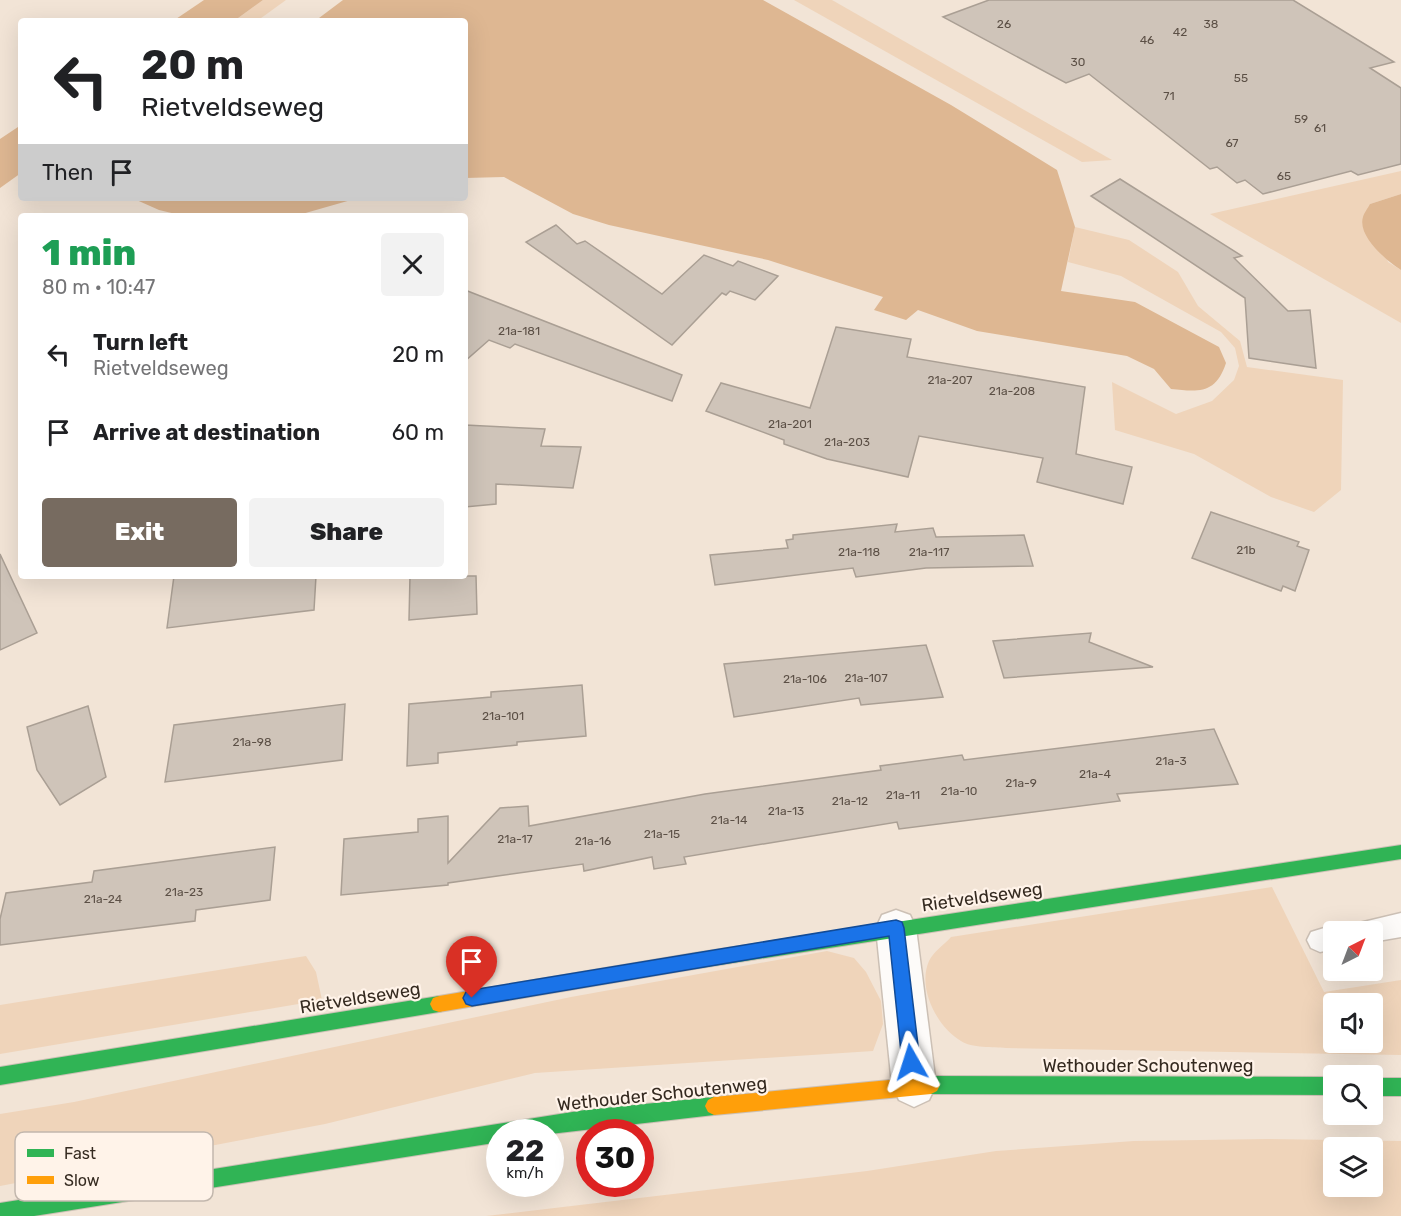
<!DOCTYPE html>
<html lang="en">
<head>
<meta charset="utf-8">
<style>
  body { margin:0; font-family:Rubik,sans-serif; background:#f2f2f2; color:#202124; height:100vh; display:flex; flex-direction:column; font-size:22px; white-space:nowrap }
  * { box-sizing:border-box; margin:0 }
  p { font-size:20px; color:#757577 }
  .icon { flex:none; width:33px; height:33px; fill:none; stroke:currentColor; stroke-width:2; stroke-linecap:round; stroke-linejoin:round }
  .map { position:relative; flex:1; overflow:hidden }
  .side { position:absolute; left:18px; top:213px; width:450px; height:366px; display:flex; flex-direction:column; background:#fff; border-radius:6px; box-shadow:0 6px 24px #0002 }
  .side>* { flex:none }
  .guide { position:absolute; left:18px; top:18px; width:450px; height:183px; border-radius:6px; box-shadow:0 6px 24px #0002; background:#fff; color:#202124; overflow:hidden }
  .needle { width:39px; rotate:42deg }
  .buttons { position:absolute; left:1323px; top:921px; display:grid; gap:12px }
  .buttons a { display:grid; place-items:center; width:60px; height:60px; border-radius:6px; background:#fff; box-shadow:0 6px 24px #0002; font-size:30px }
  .speed { position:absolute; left:486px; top:1119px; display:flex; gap:12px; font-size:30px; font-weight:700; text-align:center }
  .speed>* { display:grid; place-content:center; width:78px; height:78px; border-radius:50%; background:#fff; box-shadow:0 6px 24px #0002; line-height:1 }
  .speed small { font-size:15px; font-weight:400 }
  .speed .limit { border:9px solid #d22; background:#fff; color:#111 }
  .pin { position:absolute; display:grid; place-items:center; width:51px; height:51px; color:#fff; margin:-62px -26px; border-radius:50% 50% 50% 0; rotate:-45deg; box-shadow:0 0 6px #0007 }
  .pin .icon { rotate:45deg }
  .me { position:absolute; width:66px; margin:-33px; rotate:354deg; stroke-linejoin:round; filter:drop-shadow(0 0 4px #0008) }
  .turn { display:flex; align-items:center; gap:21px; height:126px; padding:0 24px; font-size:27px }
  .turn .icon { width:78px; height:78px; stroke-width:2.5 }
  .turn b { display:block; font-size:42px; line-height:51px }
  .then { display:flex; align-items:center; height:57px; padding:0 24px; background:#0003; gap:12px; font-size:22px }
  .round { display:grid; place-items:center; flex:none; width:63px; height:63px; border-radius:6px; background:#f2f2f2 }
  .summary { display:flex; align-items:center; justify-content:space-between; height:102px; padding:0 24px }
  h1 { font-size:36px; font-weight:800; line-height:45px; color:#1e9e55 }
  .action { display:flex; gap:12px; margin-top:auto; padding:12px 24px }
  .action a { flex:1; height:69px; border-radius:6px; background:#776b60; color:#fff; font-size:24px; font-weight:800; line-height:69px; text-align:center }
  .action a+a { background:#f2f2f2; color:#202124 }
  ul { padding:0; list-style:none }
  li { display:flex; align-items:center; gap:18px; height:78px; padding:0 24px }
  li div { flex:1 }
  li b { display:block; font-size:22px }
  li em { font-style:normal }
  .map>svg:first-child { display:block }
  .green { fill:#efd4ba; fill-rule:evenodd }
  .water { fill:#deb792 }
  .building { fill:#cfc4b9; stroke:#aa9f94; stroke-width:1.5 }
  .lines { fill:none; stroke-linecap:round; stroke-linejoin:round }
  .lane-casing { stroke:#ccc0b5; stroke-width:3 }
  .street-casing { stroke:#ccc0b5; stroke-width:3 }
  .fast-casing { stroke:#ccc0b5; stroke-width:2 }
  .slow-casing { stroke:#ccc0b5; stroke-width:2 }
  .lane { fill:#fdfbf9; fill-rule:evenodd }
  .street { fill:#fdfbf9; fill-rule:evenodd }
  .fast { fill:#30b455; fill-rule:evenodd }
  .slow { fill:#ff9f0a; fill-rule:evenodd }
  .route { fill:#1a73e8; stroke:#114b97; stroke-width:1.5 }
  .labels { text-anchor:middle; stroke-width:4.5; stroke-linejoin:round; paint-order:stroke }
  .number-label { font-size:12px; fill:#5c5046 }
  .near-street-label { font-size:18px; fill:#352a20; stroke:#fff3e9 }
  .key { fill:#fff3e9; stroke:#c2b7ad; stroke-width:1.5 }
  .key-label { font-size:16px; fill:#352a20 }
</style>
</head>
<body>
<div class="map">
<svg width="1401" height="1216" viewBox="0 0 1401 1216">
  <rect width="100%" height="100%" fill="#f2e4d6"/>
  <g class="green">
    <path d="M263,0H286L257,21H234Z"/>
    <path d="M794,0H832L1112,160L1082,162Z"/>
    <path d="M1401,171V194L1370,204L1388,262L1401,270V323L1210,214Z"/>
    <path d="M1075,227L1129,240L1178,272L1198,306L1240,341L1247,367L1343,380L1341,490L1314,512L1271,497L1194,454L1115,430L1112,382L1176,414L1212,401L1234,380L1239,366L1235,348L1221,332L1121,276L1068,262Z"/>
    <path d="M1272,887L1324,992L1401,980V1055L1006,1048C994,1047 971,1048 961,1041C937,1027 917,988 929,961C933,952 945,944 951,937ZM1334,1004H1372V1042H1334Z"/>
    <path d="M827,951L854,958L866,972L881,1001L883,1024L873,1051L535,1073L325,1124L0,1186V1114L74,1102L571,997Z"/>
    <path d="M306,956L316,972L322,1000L0,1054V1005Z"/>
    <path d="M1267,1139L1401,1141V1216H486L867,1171L996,1151L1134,1141ZM1334,1148H1372V1186H1334Z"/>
  </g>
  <g class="water">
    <path d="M204,0H263L234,21H173Z"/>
    <path d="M343,0H763L951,105L1057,170L1075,227L1061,291L1135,302L1219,347L1226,363C1216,394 1199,392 1171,389L1154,369L1127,356L977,331L918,310L906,320L874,310L883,297L768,260L609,225L573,214L504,177L465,178V21H315Z"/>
    <path d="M21,125V173L0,188V139Z"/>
    <path d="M1401,194V270C1387,261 1357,236 1363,217C1364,213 1368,208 1370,204Z"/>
    <path d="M132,198H358L295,216H184L159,210Z"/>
  </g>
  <g class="building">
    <path d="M989,0H1293L1394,62L1370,68L1401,88V164L1358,175L1351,171L1263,194L1245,180L1237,183L1217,167L1210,169L1089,74L1066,83L943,17Z"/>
    <path d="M1120,179L1242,256L1234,258L1288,311L1310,310L1316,368L1249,358L1245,298L1091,196Z"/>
    <path d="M556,225L577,244L585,241L662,294L704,255L733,266L738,261L778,276L755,300L730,291L726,295L722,293L672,345L526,242Z"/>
    <path d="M465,290L682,375L672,401L515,344L510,348L489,340L465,361Z"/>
    <path d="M836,327L911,339L907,357L1085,387L1076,454L1132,467L1123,504L1037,482L1043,458L919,436L908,477L827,459L784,444V440L706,411L721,383L810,408Z"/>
    <path d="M465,425L545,429L541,446L581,447L573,488L496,484V504L465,507Z"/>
    <path d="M1211,512L1299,542L1297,546L1309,550L1295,591L1283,586L1281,591L1192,558Z"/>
    <path d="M897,524L895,532L933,528L936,537L1024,535L1033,566L926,568L856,577L853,568L715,585L710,555L788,548L786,540L793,539V535Z"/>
    <path d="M0,554L37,633L0,650Z"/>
    <path d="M174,576H316L314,610L167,628Z"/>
    <path d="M410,576H476L477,614L409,620Z"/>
    <path d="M1091,633L1089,642L1153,667L1004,678L993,641Z"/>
    <path d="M926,645L943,697L861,705L859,698L734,717L724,664Z"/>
    <path d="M582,685L586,736L517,742V745L438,753V763L407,766L409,704L491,697V692Z"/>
    <path d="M345,704L342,760L165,782L174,725Z"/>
    <path d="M88,706L106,777L60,805L37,770L27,727Z"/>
    <path d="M1214,729L1238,784L1117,794L1120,801L899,829L897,822L684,857L686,864L654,869L652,857L584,871L583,864L448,883V885L341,895L344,839L418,832V819L448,816V863L500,808L528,806L529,826L705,794L881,770L880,766L962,755L964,760Z"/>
    <path d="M275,847L270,900L196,910L195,921L0,945V919L6,893L92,882L94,871Z"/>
  </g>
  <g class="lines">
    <defs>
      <g id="lane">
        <path d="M1401,913V937L1372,942V932H1351L1355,924Z"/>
        <path d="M1334,925L1344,932H1334V949L1320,952L1311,948L1307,940L1311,932Z"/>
      </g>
      <path id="street" d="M896,910L910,915L916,928L936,1085L929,1100L914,1107L899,1100L892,1085L876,928L882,915Z"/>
      <g id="fast">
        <path d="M1401,845V859L694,969L688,966L686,961L688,956L694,953Z"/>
        <path d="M439,996L445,998L448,1004L445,1010L439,1012L0,1085V1067Z"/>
        <path d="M931,1076L1334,1077V1095L931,1094L925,1091L922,1085L925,1079Z"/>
        <rect x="1372" y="1078" width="29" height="18"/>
        <path d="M714,1097L720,1100L723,1106L720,1112L714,1115L550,1134L500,1132V1142L34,1216H0V1203L585,1110Z"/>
      </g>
      <g id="slow">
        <path d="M694,953L700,956L702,961L700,966L694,969L439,1012L433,1010L430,1004L433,998L439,996Z"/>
        <path d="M931,1076L937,1079L940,1085L937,1091L931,1094L714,1115L708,1112L705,1106L708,1100L714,1097Z"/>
      </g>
    </defs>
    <use href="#lane" class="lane-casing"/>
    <use href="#street" class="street-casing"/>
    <use href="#fast" class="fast-casing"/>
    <use href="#slow" class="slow-casing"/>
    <use href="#lane" class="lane"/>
    <use href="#street" class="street"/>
    <use href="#fast" class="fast"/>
    <use href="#slow" class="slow"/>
  </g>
  <path class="route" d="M896,920L902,922L904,928L920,1062L917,1068L911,1071L905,1068L902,1062L889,936L472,1006L466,1004L463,998L466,992L472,990Z"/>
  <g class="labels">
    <g class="number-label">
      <text x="1004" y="28">26</text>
      <text x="1211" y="28">38</text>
      <text x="1180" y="36">42</text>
      <text x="1147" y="44">46</text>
      <text x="1078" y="66">30</text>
      <text x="1241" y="82">55</text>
      <text x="1169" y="100">71</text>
      <text x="1301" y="123">59</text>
      <text x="1320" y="132">61</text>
      <text x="1232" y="147">67</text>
      <text x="1284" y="180">65</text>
      <text x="519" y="335">21a-181</text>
      <text x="950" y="384">21a-207</text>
      <text x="1012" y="395">21a-208</text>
      <text x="790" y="428">21a-201</text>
      <text x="847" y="446">21a-203</text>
      <text x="1246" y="554">21b</text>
      <text x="859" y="556">21a-118</text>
      <text x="929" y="556">21a-117</text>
      <text x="866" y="682">21a-107</text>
      <text x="805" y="683">21a-106</text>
      <text x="503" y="720">21a-101</text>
      <text x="252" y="746">21a-98</text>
      <text x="1171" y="765">21a-3</text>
      <text x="1095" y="778">21a-4</text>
      <text x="1021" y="787">21a-9</text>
      <text x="959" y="795">21a-10</text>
      <text x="903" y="799">21a-11</text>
      <text x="850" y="805">21a-12</text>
      <text x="786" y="815">21a-13</text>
      <text x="729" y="824">21a-14</text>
      <text x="662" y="838">21a-15</text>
      <text x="515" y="843">21a-17</text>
      <text x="593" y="845">21a-16</text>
      <text x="184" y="896">21a-23</text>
      <text x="103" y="903">21a-24</text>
    </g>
    <g class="near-street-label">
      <text transform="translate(982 897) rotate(-8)" y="6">Rietveldseweg</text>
      <text transform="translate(360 998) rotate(-9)" y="6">Rietveldseweg</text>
      <text x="1148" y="1072">Wethouder Schoutenweg</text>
      <text transform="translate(662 1094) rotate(-6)" y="6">Wethouder Schoutenweg</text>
    </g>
  </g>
  <rect x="15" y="1132" width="198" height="69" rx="9" class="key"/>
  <rect x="27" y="1149" width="27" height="8" fill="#30b455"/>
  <rect x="27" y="1176" width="27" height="8" fill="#ff9f0a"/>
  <g class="key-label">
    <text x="64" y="1159">Fast</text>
    <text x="64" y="1186">Slow</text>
  </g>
</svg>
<div class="buttons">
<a><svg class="needle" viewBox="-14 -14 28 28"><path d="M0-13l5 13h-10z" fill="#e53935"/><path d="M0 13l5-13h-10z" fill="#757577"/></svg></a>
<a><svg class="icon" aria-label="sound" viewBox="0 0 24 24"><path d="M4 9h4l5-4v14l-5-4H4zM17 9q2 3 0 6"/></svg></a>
<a><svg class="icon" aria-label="search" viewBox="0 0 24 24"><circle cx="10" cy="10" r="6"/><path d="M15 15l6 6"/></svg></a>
<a><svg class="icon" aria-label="layers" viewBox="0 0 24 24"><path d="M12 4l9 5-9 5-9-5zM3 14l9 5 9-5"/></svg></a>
</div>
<div class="speed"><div>22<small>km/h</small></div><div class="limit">30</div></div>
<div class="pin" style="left:472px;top:998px;background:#d93025"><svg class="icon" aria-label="arrive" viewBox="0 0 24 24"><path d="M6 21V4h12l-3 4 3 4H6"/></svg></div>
<svg class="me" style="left:911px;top:1062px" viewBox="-20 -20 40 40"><path d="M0-17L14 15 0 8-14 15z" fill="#1a73e8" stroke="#fff" stroke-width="4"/></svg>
<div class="guide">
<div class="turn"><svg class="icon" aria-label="left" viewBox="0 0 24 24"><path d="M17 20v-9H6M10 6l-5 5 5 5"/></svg><div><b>20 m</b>Rietveldseweg</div></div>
<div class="then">Then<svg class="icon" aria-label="arrive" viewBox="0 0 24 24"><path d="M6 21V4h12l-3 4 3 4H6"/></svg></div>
</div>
<section class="side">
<div class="summary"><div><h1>1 min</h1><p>80 m · 10:47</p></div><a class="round"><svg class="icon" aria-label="close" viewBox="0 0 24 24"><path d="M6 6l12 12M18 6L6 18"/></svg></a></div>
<ul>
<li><svg class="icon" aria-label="left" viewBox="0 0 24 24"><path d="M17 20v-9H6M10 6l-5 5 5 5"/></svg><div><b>Turn left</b><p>Rietveldseweg</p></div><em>20 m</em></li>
<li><svg class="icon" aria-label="arrive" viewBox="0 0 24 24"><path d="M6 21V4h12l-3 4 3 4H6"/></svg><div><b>Arrive at destination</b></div><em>60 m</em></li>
</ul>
<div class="action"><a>Exit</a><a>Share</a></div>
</section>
</div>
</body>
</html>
